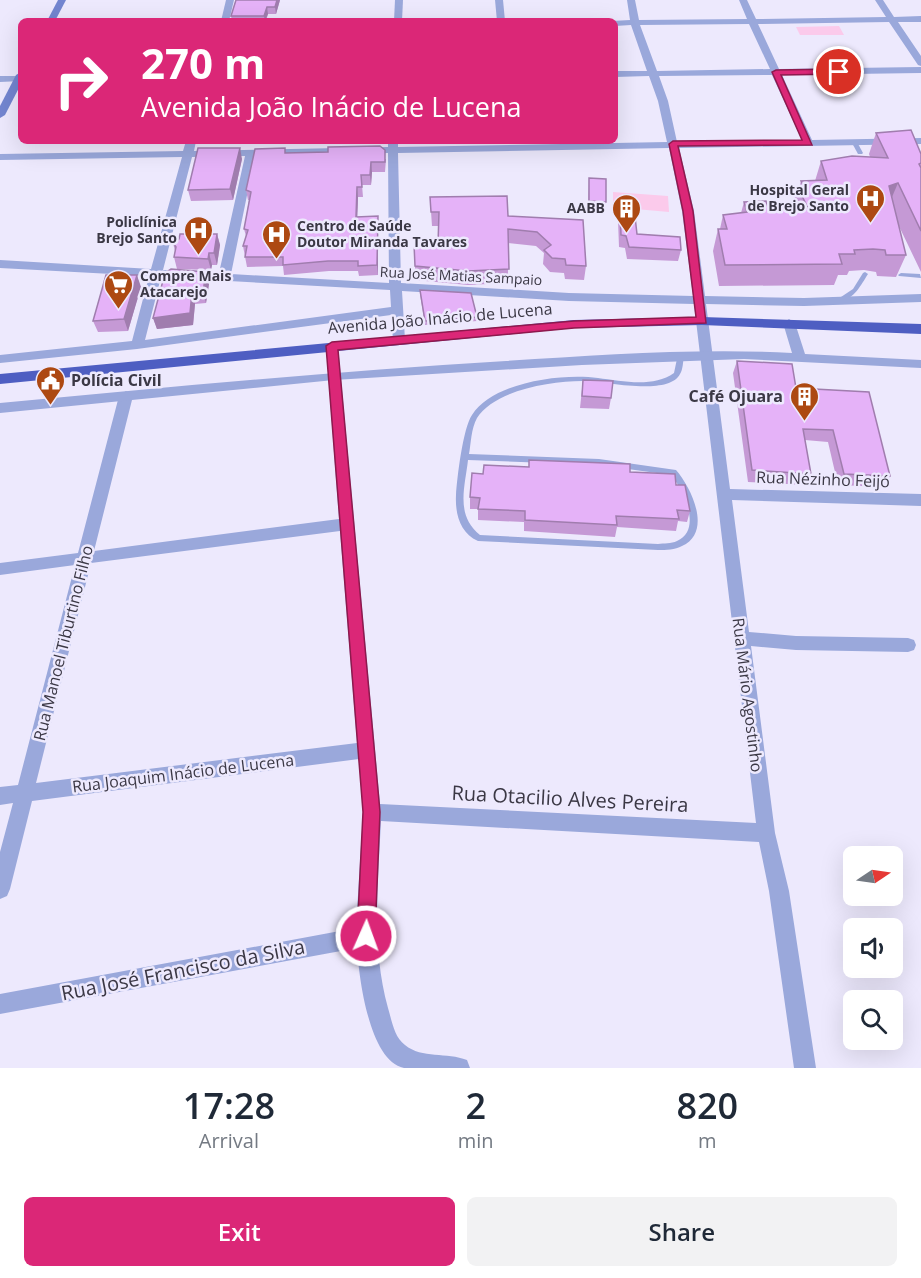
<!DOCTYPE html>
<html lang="en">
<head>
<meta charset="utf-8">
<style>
  body { margin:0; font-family:"Open Sans",sans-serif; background:#f2f2f3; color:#1f2937; height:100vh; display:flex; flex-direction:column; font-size:22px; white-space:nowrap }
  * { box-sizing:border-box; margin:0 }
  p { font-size:20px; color:#747a83 }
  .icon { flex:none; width:33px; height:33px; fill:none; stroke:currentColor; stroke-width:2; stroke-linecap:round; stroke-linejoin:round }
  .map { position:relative; height:1068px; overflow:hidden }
  .side { display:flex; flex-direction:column; background:#fff; flex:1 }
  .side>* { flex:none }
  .top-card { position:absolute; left:18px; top:18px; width:600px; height:126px; border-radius:9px; box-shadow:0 6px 24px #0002; background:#db2777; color:#fff; overflow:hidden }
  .needle { width:39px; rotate:77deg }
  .buttons { position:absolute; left:843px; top:846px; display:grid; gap:12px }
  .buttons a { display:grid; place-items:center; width:60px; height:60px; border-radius:9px; background:#fff; box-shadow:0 6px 24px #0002; font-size:30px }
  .pin { position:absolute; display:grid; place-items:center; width:51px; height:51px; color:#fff; margin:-26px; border:3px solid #fff; border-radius:50%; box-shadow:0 2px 6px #0007 }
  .me { position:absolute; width:66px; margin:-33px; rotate:2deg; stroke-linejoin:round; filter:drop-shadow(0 0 4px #0008) }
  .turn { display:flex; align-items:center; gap:21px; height:126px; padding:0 24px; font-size:27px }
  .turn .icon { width:78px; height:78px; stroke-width:2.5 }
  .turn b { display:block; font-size:42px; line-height:51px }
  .eta { display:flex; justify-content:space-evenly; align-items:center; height:102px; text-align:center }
  .eta b { font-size:36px; font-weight:600; line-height:42px }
  .primary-button { display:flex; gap:12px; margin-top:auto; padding:12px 24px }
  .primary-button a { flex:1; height:69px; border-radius:9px; background:#db2777; color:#fff; font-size:24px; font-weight:600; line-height:69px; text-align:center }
  .primary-button a+a { background:#f2f2f3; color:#1f2937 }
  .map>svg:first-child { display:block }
  .green { fill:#fbcaeb }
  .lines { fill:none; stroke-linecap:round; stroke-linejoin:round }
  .service { fill:#9aa8db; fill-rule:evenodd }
  .minor { fill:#9aa8db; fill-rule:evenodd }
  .tertiary { fill:#9aa8db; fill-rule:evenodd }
  .secondary { fill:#7385d0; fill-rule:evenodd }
  .trunk { fill:#4e5ec2; fill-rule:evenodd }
  .wall { fill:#c599d5 }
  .shaded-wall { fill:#a07dae }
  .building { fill:#e5b2f8; stroke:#a07dae; stroke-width:1.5 }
  .route { fill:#db2777; stroke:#8e194d; stroke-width:1.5 }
  .labels { text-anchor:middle; stroke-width:5; stroke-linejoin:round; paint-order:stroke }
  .far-poi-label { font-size:14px; font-weight:bold; fill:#3b3845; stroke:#ede9fd; text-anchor:end }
  .far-street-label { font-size:14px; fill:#3b3845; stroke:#ede9fd }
  .street-label { font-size:16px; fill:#3b3845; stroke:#ede9fd }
  .poi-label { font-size:16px; font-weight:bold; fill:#3b3845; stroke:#ede9fd; text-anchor:start }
  .near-street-label { font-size:20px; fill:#3b3845; stroke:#ede9fd }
</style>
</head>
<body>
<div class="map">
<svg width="921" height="1068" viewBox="0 0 921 1068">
  <rect width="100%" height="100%" fill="#ede9fd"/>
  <g class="green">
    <path d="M839,26L844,35H800L796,27Z"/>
    <path d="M613,192L668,196L669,212L613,207Z"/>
  </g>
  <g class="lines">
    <g class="service">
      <path d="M853,142H857L863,153L862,154H858L852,143Z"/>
      <path d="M865,272L868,274C861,285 854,299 841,301V297L853,289L863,273Z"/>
      <path d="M901,273L920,274L921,278L899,276L898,275Z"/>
      <path d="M678,354H680L684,356C683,361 683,370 680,374C669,396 607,382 587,381C556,380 495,389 477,418C471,429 471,443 469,454L599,459L676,470C691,487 713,532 682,546C675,550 666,550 658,550L478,541C460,533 455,514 456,495C457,478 463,428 472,415C493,382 562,373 598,378C622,381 653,388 674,373ZM468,460L599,465L671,475C683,489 703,530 677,541C671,544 664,543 658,544L480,535C455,515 465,487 468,460Z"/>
    </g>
    <g class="minor">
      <path d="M226,0H234L229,21H221Z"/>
      <path d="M395,0H403L402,21H394Z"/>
      <path d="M495,0H503L505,21H497Z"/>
      <path d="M627,0H635L639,20L747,19L739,0H747L756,19L886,17L875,0H883L894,17L921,16V22H898L921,56V66L918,65L889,22L758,24L779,69L921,67V73L782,75L812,140L921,138V144L679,148L694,211L705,296L804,298L921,294V302L804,306L706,304L730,489L921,494V506L732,500L749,632L796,636L908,638L914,640L916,645L914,650L908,652L796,650L751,646L775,833L789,891L816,1068H794L769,891L759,842L381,821C378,885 371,946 388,1008C392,1021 394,1037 405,1045C422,1059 447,1052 467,1060L470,1068C449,1068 424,1068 404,1068C369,1061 359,977 357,948L0,1014V994L356,928L363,812L359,759L32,801L10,889L7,896L0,899V852L13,803L0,805V787L18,785L75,565L0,575V563L78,553L119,396L126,391L133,396L94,551L339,519L326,346L332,342L338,346L380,804L756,823L694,304L569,301L402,291L405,340L399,344L393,340L391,315L137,349L0,363V355L132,341L149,276L0,268V260L151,269L182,157L0,160V154L183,151L186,141H196L194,151L388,147V141H398V147L667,142L658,101L649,76L615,77V71H647L631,25L615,26V21H612L630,20ZM749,24L770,69L657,71L640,25ZM772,75L802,140L677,142L668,101L659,76ZM669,148L682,211L693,296L569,293L401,283L398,153ZM388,153L389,283L231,274L255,156ZM245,156L219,273L163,270L192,157ZM161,277L224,283L229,281L390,290L391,307L145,340ZM340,531L357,743L36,783L91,563Z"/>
    </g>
    <g class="tertiary">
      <path d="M0,76H19L21,81L0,82Z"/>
      <path d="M789,319L795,323L805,354L921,360V368L744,359L582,365L334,380L0,413V403C169,387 337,371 506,361C601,355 697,348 792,353L783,323Z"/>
    </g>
    <g class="secondary">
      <path d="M58,0H66L55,21H47Z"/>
      <path d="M21,72V84L5,115L0,118V106L16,75Z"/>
    </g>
    <path class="trunk" d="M702,317L921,324V334L702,325L574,328L0,384V374L574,320Z"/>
  </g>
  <g class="wall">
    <path d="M236,0H280L276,14H268L266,21H232L231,16Z"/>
    <path d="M876,133L921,154V272L897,222L906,255L896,277L877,276L876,272L864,270L849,271L847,275H838L834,285L719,286L713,251L718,229H720L723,215L741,213L744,202L768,208H791L798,188H799L801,181H815L821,161L870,157L869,154Z"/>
    <path d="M286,153L386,159L385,172H372L371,185H362L363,197H358L357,217L378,216V275L359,276L358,271H329L284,275L283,266L247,267L243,246L246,236L244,229L249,200H248L246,190Z"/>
    <path d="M242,159L233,200L191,201L188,190Z"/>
    <path d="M589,178L606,202L605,209L588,208Z"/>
    <path d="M430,197L508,216L583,220L586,266L584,280L565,279L564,273L550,272L543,264L544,253L536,246L508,243V283L468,285L415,280V266L438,244V226H432Z"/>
    <path d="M620,208L637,234L681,250L678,261L627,259L625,248L619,247L618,220Z"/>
    <path d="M217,234L220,245L217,265H212L211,270L177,269L174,257L175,251L173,243Z"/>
    <path d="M165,273L209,284L206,303L195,304L193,325L157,329L153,318Z"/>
    <path d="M141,287L128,331L98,332L93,321Z"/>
    <path d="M420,294L477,317V321L425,325Z"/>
    <path d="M737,361L796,388L890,476L884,487L838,485L828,442L805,440L811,474L807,485L748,482L733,373Z"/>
    <path d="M583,380L611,398L609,409L580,408Z"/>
    <path d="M630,472L676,485L690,511L687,522L678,521L676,531L617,527L615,537L524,531V522L478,520V509H470V497L483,474Z"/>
  </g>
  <g class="shaded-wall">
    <path d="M277,0H280L276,14L275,7Z"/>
    <path d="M267,7L268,14L265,21L264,16Z"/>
    <path d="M240,148L242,159L233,200L230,189Z"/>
    <path d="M371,162L372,172L371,185L370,175Z"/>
    <path d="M898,183L889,204V186Z"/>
    <path d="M357,187L358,197L357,227L356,217Z"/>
    <path d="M378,216V275L377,265Z"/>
    <path d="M217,234L220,245L217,265L214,253Z"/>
    <path d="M209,253L212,265L211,270L208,259Z"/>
    <path d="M206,272L209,284L206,303L203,292Z"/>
    <path d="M137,275L141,287L128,331L124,319Z"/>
    <path d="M192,292L195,304L193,325L157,329L153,318Z"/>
  </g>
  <g class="building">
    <path d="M236,0H277L275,7H267L264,16H231Z"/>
    <path d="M911,130L921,154V163L919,164L921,168V231L898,183L889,186L906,255H886L885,250L873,249L854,250L855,254H839L842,264L725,265L718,229H727L723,215L747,212L744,202L766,201L768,208H808L798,188L804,187L801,181L827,180L821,161L852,156L888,158L876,133Z"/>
    <path d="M380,146L385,150V162H371L370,175H361L362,187H357L356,217L378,216L377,265L358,266V261H328L283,265V257H245L247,246H243L248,230L244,229L251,192L246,190L255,149L285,148V153L328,152V147Z"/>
    <path d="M198,148H240L230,189L188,190Z"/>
    <path d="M589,178L606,179V202L589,201Z"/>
    <path d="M507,196L508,216L583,220L586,266L566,265L565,259L552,258L544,250L551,245L537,232L508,229L509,269L468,271L415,266L414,244H438L439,212H431L430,197Z"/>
    <path d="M620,208H634L637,234L680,237L681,250L629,247L626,236L621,235Z"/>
    <path d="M180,234H217L214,253H209L208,259L174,257L176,247L173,243L179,239Z"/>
    <path d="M171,269L206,272L203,292H192L190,313L153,318L165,273Z"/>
    <path d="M106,275H137L124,319L93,321Z"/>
    <path d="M420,290L471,293L477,317L425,321Z"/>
    <path d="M737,361L792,364L796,388L869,392L890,476L844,474L833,430L803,429L811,474L752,470Z"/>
    <path d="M583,380L613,381L611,398L582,396Z"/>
    <path d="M529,460L630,464V472L675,474L676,485H685L690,511L677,510L679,519L616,516L617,525L525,520V511L478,509L480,498L470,497L472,473L483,474L484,465L529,467Z"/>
  </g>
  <path class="route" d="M839,69L842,74L781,75L812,145L678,146L693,211L706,323L574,328L338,350L380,812L375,936L372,943L366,945L359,943L357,936L363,812L326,346L332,342L574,321L696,317L683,211L669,144L673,141L802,140L772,72L776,70Z"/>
  <defs>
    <symbol id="hospital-pin" viewBox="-11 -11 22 30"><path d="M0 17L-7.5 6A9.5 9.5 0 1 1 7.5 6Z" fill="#ad4912" stroke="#ede9fd"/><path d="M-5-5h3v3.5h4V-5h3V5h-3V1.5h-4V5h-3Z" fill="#fff"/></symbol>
    <symbol id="building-pin" viewBox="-11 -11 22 30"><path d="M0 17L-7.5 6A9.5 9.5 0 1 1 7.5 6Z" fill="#ad4912" stroke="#ede9fd"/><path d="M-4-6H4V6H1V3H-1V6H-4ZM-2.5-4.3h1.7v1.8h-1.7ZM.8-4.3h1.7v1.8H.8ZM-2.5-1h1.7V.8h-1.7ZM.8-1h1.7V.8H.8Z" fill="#fff"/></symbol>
    <symbol id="supermarket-pin" viewBox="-11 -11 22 30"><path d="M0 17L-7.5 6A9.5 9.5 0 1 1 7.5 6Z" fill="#ad4912" stroke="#ede9fd"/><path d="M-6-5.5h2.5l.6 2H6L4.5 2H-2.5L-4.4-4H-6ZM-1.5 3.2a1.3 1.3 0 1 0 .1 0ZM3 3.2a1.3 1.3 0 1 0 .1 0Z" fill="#fff"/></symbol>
    <symbol id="civic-pin" viewBox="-11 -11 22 30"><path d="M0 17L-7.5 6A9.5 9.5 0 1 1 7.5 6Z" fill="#ad4912" stroke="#ede9fd"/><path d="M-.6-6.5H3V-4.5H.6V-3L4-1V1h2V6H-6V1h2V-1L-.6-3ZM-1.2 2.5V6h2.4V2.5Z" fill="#fff"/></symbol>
  </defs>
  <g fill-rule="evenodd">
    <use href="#hospital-pin" x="854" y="182" width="33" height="45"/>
    <use href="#building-pin" x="610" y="192" width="33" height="45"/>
    <use href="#hospital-pin" x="182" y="214" width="33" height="45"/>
    <use href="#hospital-pin" x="260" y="218" width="33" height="45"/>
    <use href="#supermarket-pin" x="102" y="268" width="33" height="45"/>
    <use href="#civic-pin" x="34" y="364" width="33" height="45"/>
    <use href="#building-pin" x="788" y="380" width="33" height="45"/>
  </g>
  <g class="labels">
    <g class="far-poi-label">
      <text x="849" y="195">Hospital Geral<tspan x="849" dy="16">de Brejo Santo</tspan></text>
      <text x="605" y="213">AABB</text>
      <text x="177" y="227">Policlínica<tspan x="177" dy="16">Brejo Santo</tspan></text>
      <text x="297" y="231" text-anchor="start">Centro de Saúde<tspan x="297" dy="16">Doutor Miranda Tavares</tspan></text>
      <text x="140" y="281" text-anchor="start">Compre Mais<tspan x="140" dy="16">Atacarejo</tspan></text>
    </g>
    <g class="far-street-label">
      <text transform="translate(461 276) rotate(3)" y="5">Rua José Matias Sampaio</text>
    </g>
    <g class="street-label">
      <text transform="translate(440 318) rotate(-5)" y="6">Avenida João Inácio de Lucena</text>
      <text transform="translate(823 479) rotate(2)" y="6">Rua Nézinho Feijó</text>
      <text transform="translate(63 643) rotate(-76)" y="6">Rua Manoel Tiburtino Filho</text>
      <text transform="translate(748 695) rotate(83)" y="6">Rua Mário Agostinho</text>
      <text transform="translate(183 773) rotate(-7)" y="6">Rua Joaquim Inácio de Lucena</text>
    </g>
    <g class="poi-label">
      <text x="71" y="386">Polícia Civil</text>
      <text x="783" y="402" text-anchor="end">Café Ojuara</text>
    </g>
    <g class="near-street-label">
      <text transform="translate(570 799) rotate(3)" y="7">Rua Otacilio Alves Pereira</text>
      <text transform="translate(183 970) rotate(-11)" y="7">Rua José Francisco da Silva</text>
    </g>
  </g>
</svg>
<div class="buttons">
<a><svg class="needle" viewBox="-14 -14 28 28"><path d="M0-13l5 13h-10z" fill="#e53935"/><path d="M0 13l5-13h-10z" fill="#747a83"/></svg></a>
<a><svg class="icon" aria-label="sound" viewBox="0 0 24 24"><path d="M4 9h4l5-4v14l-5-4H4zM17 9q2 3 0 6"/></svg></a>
<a><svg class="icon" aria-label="search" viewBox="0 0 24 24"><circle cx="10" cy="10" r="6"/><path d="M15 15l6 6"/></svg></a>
</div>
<div class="pin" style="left:839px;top:72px;background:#d93025"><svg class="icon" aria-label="arrive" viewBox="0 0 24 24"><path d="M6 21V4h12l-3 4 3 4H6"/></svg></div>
<svg class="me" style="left:366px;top:936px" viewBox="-20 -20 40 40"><circle r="17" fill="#db2777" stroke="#fff" stroke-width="3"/><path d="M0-11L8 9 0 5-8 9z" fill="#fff"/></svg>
<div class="top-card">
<div class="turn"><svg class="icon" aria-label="right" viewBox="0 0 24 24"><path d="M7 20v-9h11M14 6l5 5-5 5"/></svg><div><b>270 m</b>Avenida João Inácio de Lucena</div></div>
</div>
</div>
<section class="side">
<div class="eta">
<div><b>17:28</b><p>Arrival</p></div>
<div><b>2</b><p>min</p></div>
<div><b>820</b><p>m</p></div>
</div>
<div class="primary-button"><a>Exit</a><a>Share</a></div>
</section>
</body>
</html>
